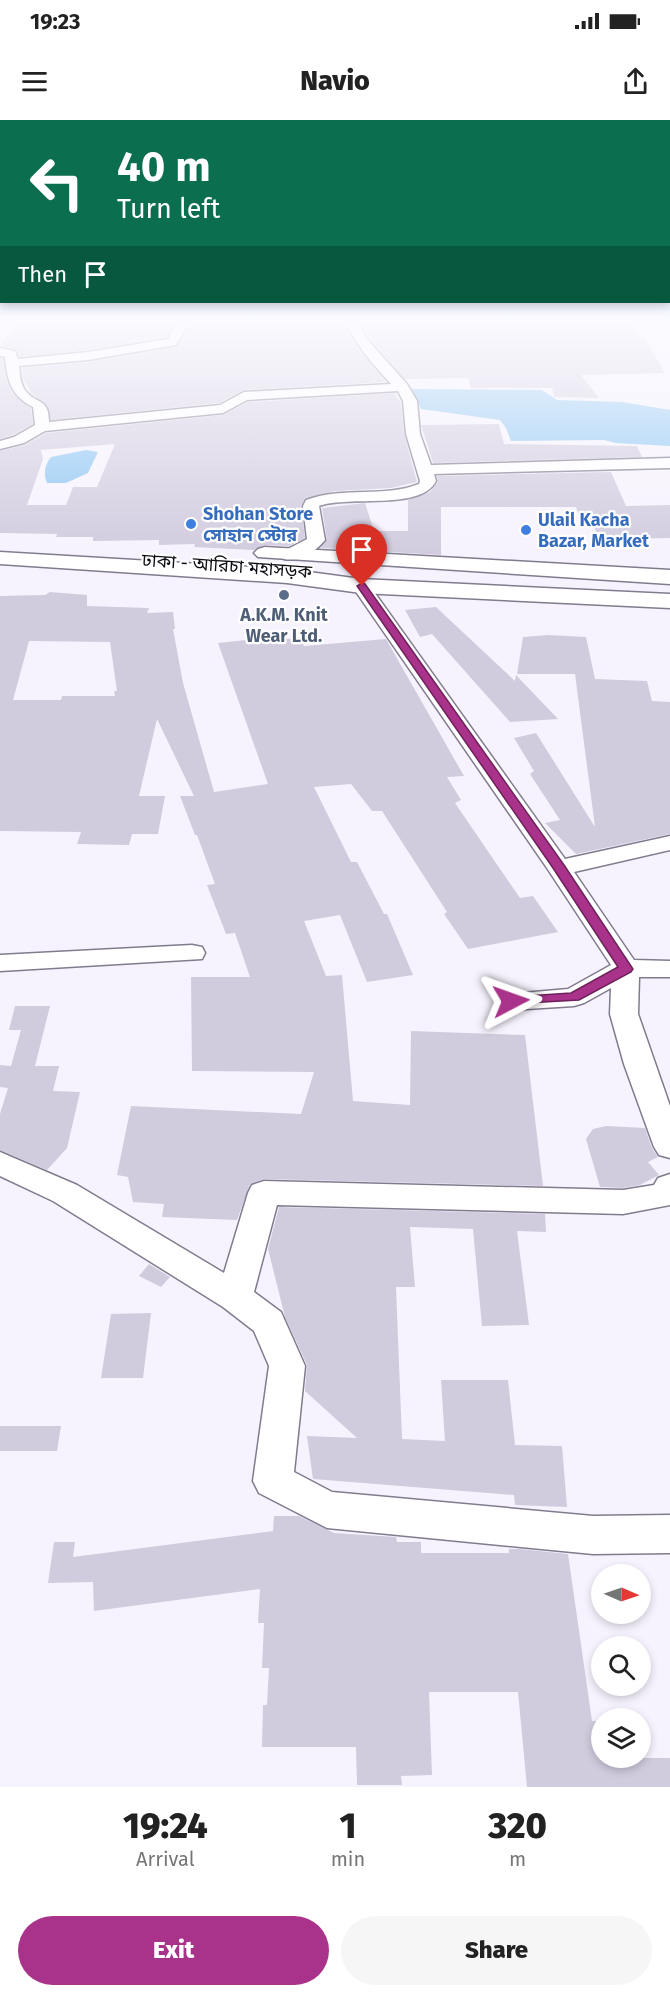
<!DOCTYPE html>
<html lang="en">
<head>
<meta charset="utf-8">
<style>
  body { margin:0; font-family:"Fira Sans","Noto Sans Bengali",sans-serif; background:#f6f6f6; color:#222; height:100vh; display:flex; flex-direction:column; font-size:22px; white-space:nowrap }
  * { box-sizing:border-box; margin:0 }
  p { font-size:20px; color:#767676 }
  .icon { flex:none; width:33px; height:33px; fill:none; stroke:currentColor; stroke-width:2; stroke-linecap:round; stroke-linejoin:round }
  .map { position:relative; height:1667px; overflow:hidden }
  .details { display:flex; flex-direction:column; background:#fff; flex:1 }
  .details>* { flex:none }
  .banner { position:absolute; left:0px; top:0px; width:670px; height:183px; box-shadow:0 3px 9px #0003; background:#0b6e4f; color:#fff; overflow:hidden }
  .needle { width:39px; rotate:92deg }
  .controls { position:absolute; left:591px; top:1444px; display:grid; gap:12px }
  .controls a { display:grid; place-items:center; width:60px; height:60px; border-radius:50%; background:#fff; box-shadow:0 3px 9px #0003; font-size:30px }
  .pin { position:absolute; display:grid; place-items:center; width:51px; height:51px; color:#fff; margin:-62px -26px; border-radius:50% 50% 50% 0; rotate:-45deg; box-shadow:0 0 6px #0007 }
  .pin .icon { rotate:45deg }
  .me { position:absolute; width:66px; margin:-33px; rotate:86deg; stroke-linejoin:round; filter:drop-shadow(0 0 4px #0008) }
  .turn { display:flex; align-items:center; gap:21px; height:126px; padding:0 18px; font-size:27px }
  .turn .icon { width:78px; height:78px; stroke-width:2.5 }
  .turn b { display:block; font-size:42px; line-height:51px }
  .then { display:flex; align-items:center; height:57px; padding:0 18px; background:#0003; gap:12px; font-size:22px }
  .eta { display:flex; justify-content:space-evenly; align-items:center; height:102px; text-align:center }
  .eta b { font-size:36px; font-weight:800; line-height:42px }
  .cta { display:flex; gap:12px; margin-top:auto; padding:12px 18px }
  .cta a { flex:1; height:69px; border-radius:36px; background:#a9338b; color:#fff; font-size:24px; font-weight:800; line-height:69px; text-align:center }
  .cta a+a { background:#f6f6f6; color:#222 }
  .status { display:flex; justify-content:space-between; align-items:center; height:42px; padding:0 30px; background:#fff; direction:ltr }
  .status svg { height:16px; fill:currentColor }
  header { display:flex; justify-content:space-between; align-items:center; height:78px; padding:0 18px; background:#fff; font-size:27px; font-weight:800 }
  .map>svg:first-child { display:block }
  .water { fill:#8dc6f3 }
  .building { fill:#d1cbde; fill-rule:evenodd }
  .lines { fill:none; stroke-linecap:round; stroke-linejoin:round }
  .minor-casing { stroke:#817b8d; stroke-width:3 }
  .highway-casing { stroke:#817b8d; stroke-width:3 }
  .minor { fill:#fff; fill-rule:evenodd }
  .highway { fill:#fff; fill-rule:evenodd }
  .route { fill:#a9338b; stroke:#6e215a; stroke-width:1.5 }
  .shop-dot { fill:#3f7fe0; stroke:#fff; stroke-width:2 }
  .service-dot { fill:#5c6f8a; stroke:#fff; stroke-width:2 }
  .labels { text-anchor:middle; stroke-width:4.5; stroke-linejoin:round; paint-order:stroke }
  .far-shop-label { font-size:18px; font-weight:bold; fill:#366cbe; stroke:#fff; text-anchor:start }
  .far-street-label { font-size:18px; fill:#0f0d13; stroke:#fff }
  .far-service-label { font-size:18px; font-weight:bold; fill:#4e5e75; stroke:#fff }
</style>
</head>
<body>
<div class="status"><b>19:23</b><svg viewBox="0 0 49 12"><path d="M0 12V9h3v3zM5 12V6h3v6zM10 12V3h3v9zM15 12V0h3v12zM26 1h20v11H26zM47 4h2v5h-2z"/></svg></div>
<header><svg class="icon" aria-label="menu" viewBox="0 0 24 24"><path d="M4 6h16M4 12h16M4 18h16"/></svg>Navio<svg class="icon" aria-label="share" viewBox="0 0 24 24"><path d="M12 15V3M7 8l5-5 5 5M5 13v7h14v-7"/></svg></header>
<div class="map">
<svg width="670" height="1667" viewBox="0 0 670 1667">
  <rect width="100%" height="100%" fill="#f7f3fe"/>
  <g class="water">
    <path d="M411,269L542,270L557,280L622,282L670,290V326L616,323L604,320L511,321L506,308L500,300L421,289Z"/>
    <path d="M86,330L98,332L88,353L66,363H47C43,354 45,344 51,337Z"/>
  </g>
  <g class="building">
    <path d="M17,203H134L173,205L167,217L88,230L20,237L15,229L0,226Z"/>
    <path d="M329,203H345L359,230L386,262L244,270L219,283L51,300L46,284L31,273L23,258L21,248L88,242L176,227L190,205Z"/>
    <path d="M362,203H632L640,219H645L665,253L581,255L599,278L554,277L552,268H471L468,258L405,259L367,216Z"/>
    <path d="M0,238L3,239L7,261L13,274L31,288L33,304L13,315L0,319Z"/>
    <path d="M394,273L401,283L404,314L417,362L391,368L335,371L305,378L301,386L305,418L289,426L265,425L254,430L233,429L194,427L195,424L159,425V420L93,421V417H56L57,414L0,413V331L25,325L46,313L223,295L248,282ZM115,324L97,367H73L66,385H27L43,339L41,330Z"/>
    <path d="M499,304L504,324L637,326L642,337L433,343L421,305Z"/>
    <path d="M611,352L626,386L670,385V418L618,419L621,426H601L592,401H581L576,387H441V435L321,428L327,420L322,388L365,383L374,411H408V380L430,372L438,362L437,356Z"/>
    <path d="M50,472L87,475V486L149,488L147,493L173,492L175,509H173L183,563L214,672L268,664L218,523L286,516L287,519L301,518L304,526L386,519L464,656L447,657L461,680L455,683L520,778L533,776L558,812L468,829L444,794L447,792L382,691H372L351,664L314,667L351,742H357L384,794H387L413,855L367,862L340,795L304,801L326,856L342,855L353,981L410,985L411,911L525,915L543,1066L264,1059L250,1064L237,1100L162,1097L164,1084L133,1082L128,1057L117,1055L131,986L301,994L314,952L192,951L191,857H250L235,813L226,814L207,765L215,764L197,715H195L180,676H194L157,599L139,676H165L158,714H132L129,725L77,724L81,712L0,711V476L45,475ZM29,521L110,522L117,571H114L115,576H62L61,580H13Z"/>
    <path d="M436,487L515,561L516,555L558,599L510,602L432,514L420,517L405,490Z"/>
    <path d="M548,515L586,517L595,559L647,561L652,581L670,582V714L576,734L545,703L560,700L530,654L534,651L514,618L536,613L595,707L575,554H517L523,517Z"/>
    <path d="M15,886H50L35,946H59L53,971L80,972L67,1028L47,1050L0,1030V994L8,968L0,967V945L11,946L21,910H9Z"/>
    <path d="M606,1006L645,1008L652,1028L658,1037L648,1042L659,1055L640,1065L623,1068L600,1067L586,1019L593,1009Z"/>
    <path d="M279,1087L545,1094L546,1112L517,1111L529,1205L482,1206L473,1109L410,1107L415,1167H396L402,1319L445,1321L441,1260H508L515,1325L562,1326L567,1387L515,1385L514,1375L313,1359L307,1316L357,1318L305,1271L307,1245L285,1197L268,1129Z"/>
    <path d="M149,1144L170,1157L161,1167L139,1156Z"/>
    <path d="M151,1193L143,1258H101L111,1194Z"/>
    <path d="M0,1306H61L57,1331H0Z"/>
    <path d="M274,1396H299L334,1413L396,1417L397,1422H421V1433H509V1429H520L568,1434L592,1601H597L602,1638H670V1667H527L518,1572H429L432,1655L401,1656L402,1665H357L356,1627H262L263,1585H267L269,1548H262L264,1503H258L260,1469L94,1491L93,1462L48,1463L54,1422H75L73,1437L273,1411Z"/>
  </g>
  <g class="lines">
    <defs>
      <g id="minor">
        <path d="M177,203H189L176,225L88,240L19,246C20,254 20,263 25,270C36,285 49,277 49,302L220,285L244,272L391,264C374,245 357,228 347,203H359L365,217L407,264L417,281L420,314L431,345L670,338V348L434,354L436,361C421,391 349,375 319,386L325,420C316,432 298,442 284,439L281,435L284,431L307,419L303,386L306,380C345,366 383,378 419,364L420,361L406,314L403,281L398,271L247,280L223,293L45,311L24,323L0,329V321L14,317L35,305L33,287C11,276 7,260 5,237L0,236V228L15,231L18,239L88,232L168,219Z"/>
        <path d="M361,461L367,462L565,739L670,716V730L574,752L634,840L670,841V857H639L638,894L670,986V1038L659,1035L654,1027L624,944L610,894L611,868L584,883L574,886L511,890L501,887L497,881L501,875L568,869L611,845L547,748L352,466L355,462Z"/>
        <path d="M192,825L202,827L205,833L202,839L0,851V835Z"/>
        <path d="M0,1032L77,1065L224,1153L248,1073L252,1065L264,1061L623,1070L654,1065L658,1058L670,1054V1085L623,1094L277,1085L254,1172L281,1192L305,1246L294,1352L332,1372L593,1396L670,1395V1433L593,1434L327,1408L259,1373L253,1361L269,1246L254,1211L223,1187L53,1081L0,1056Z"/>
      </g>
      <g id="highway">
        <path d="M265,427L670,450V464L258,437L254,433L258,429Z"/>
        <path d="M0,432L287,449L361,459L670,474V488L361,473L287,463L0,444Z"/>
      </g>
    </defs>
    <use href="#minor" class="minor-casing"/>
    <use href="#highway" class="highway-casing"/>
    <use href="#minor" class="minor"/>
    <use href="#highway" class="highway"/>
  </g>
  <linearGradient id="sky" x2="0" y2="1"><stop stop-color="#83bbec"/><stop offset="0.46" stop-color="#fbfaff"/><stop offset="1" stop-color="#fbfaff" stop-opacity="0"/></linearGradient>
  <rect width="670" height="437" fill="url(#sky)"/>
  <path class="route" d="M362,463L365,464L564,745L633,849L631,852L579,880L506,884L504,881L506,878L511,877L571,873L618,847L553,748L357,466Z"/>
  <g class="shop-dot">
    <circle cx="191" cy="404" r="6"/>
    <circle cx="526" cy="410" r="6"/>
  </g>
  <circle class="service-dot" cx="284" cy="475" r="6"/>
  <g class="labels">
    <g class="far-shop-label">
      <text x="203" y="400">Shohan Store<tspan x="203" dy="21">সোহান স্টোর</tspan></text>
      <text x="538" y="406">Ulail Kacha<tspan x="538" dy="21">Bazar, Market</tspan></text>
    </g>
    <g class="far-street-label">
      <text transform="translate(227 446) rotate(4)" y="6">ঢাকা - আরিচা মহাসড়ক</text>
    </g>
    <g class="far-service-label">
      <text x="284" y="501">A.K.M. Knit<tspan x="284" dy="21">Wear Ltd.</tspan></text>
    </g>
  </g>
</svg>
<div class="controls">
<a><svg class="needle" viewBox="-14 -14 28 28"><path d="M0-13l5 13h-10z" fill="#e53935"/><path d="M0 13l5-13h-10z" fill="#767676"/></svg></a>
<a><svg class="icon" aria-label="search" viewBox="0 0 24 24"><circle cx="10" cy="10" r="6"/><path d="M15 15l6 6"/></svg></a>
<a><svg class="icon" aria-label="layers" viewBox="0 0 24 24"><path d="M12 4l9 5-9 5-9-5zM3 14l9 5 9-5"/></svg></a>
</div>
<div class="pin" style="left:362px;top:466px;background:#d93025"><svg class="icon" aria-label="arrive" viewBox="0 0 24 24"><path d="M6 21V4h12l-3 4 3 4H6"/></svg></div>
<svg class="me" style="left:511px;top:881px" viewBox="-20 -20 40 40"><path d="M0-17L14 15 0 8-14 15z" fill="#a9338b" stroke="#fff" stroke-width="4"/></svg>
<div class="banner">
<div class="turn"><svg class="icon" aria-label="left" viewBox="0 0 24 24"><path d="M17 20v-9H6M10 6l-5 5 5 5"/></svg><div><b>40 m</b>Turn left</div></div>
<div class="then">Then<svg class="icon" aria-label="arrive" viewBox="0 0 24 24"><path d="M6 21V4h12l-3 4 3 4H6"/></svg></div>
</div>
</div>
<section class="details">
<div class="eta">
<div><b>19:24</b><p>Arrival</p></div>
<div><b>1</b><p>min</p></div>
<div><b>320</b><p>m</p></div>
</div>
<div class="cta"><a>Exit</a><a>Share</a></div>
</section>
</body>
</html>
